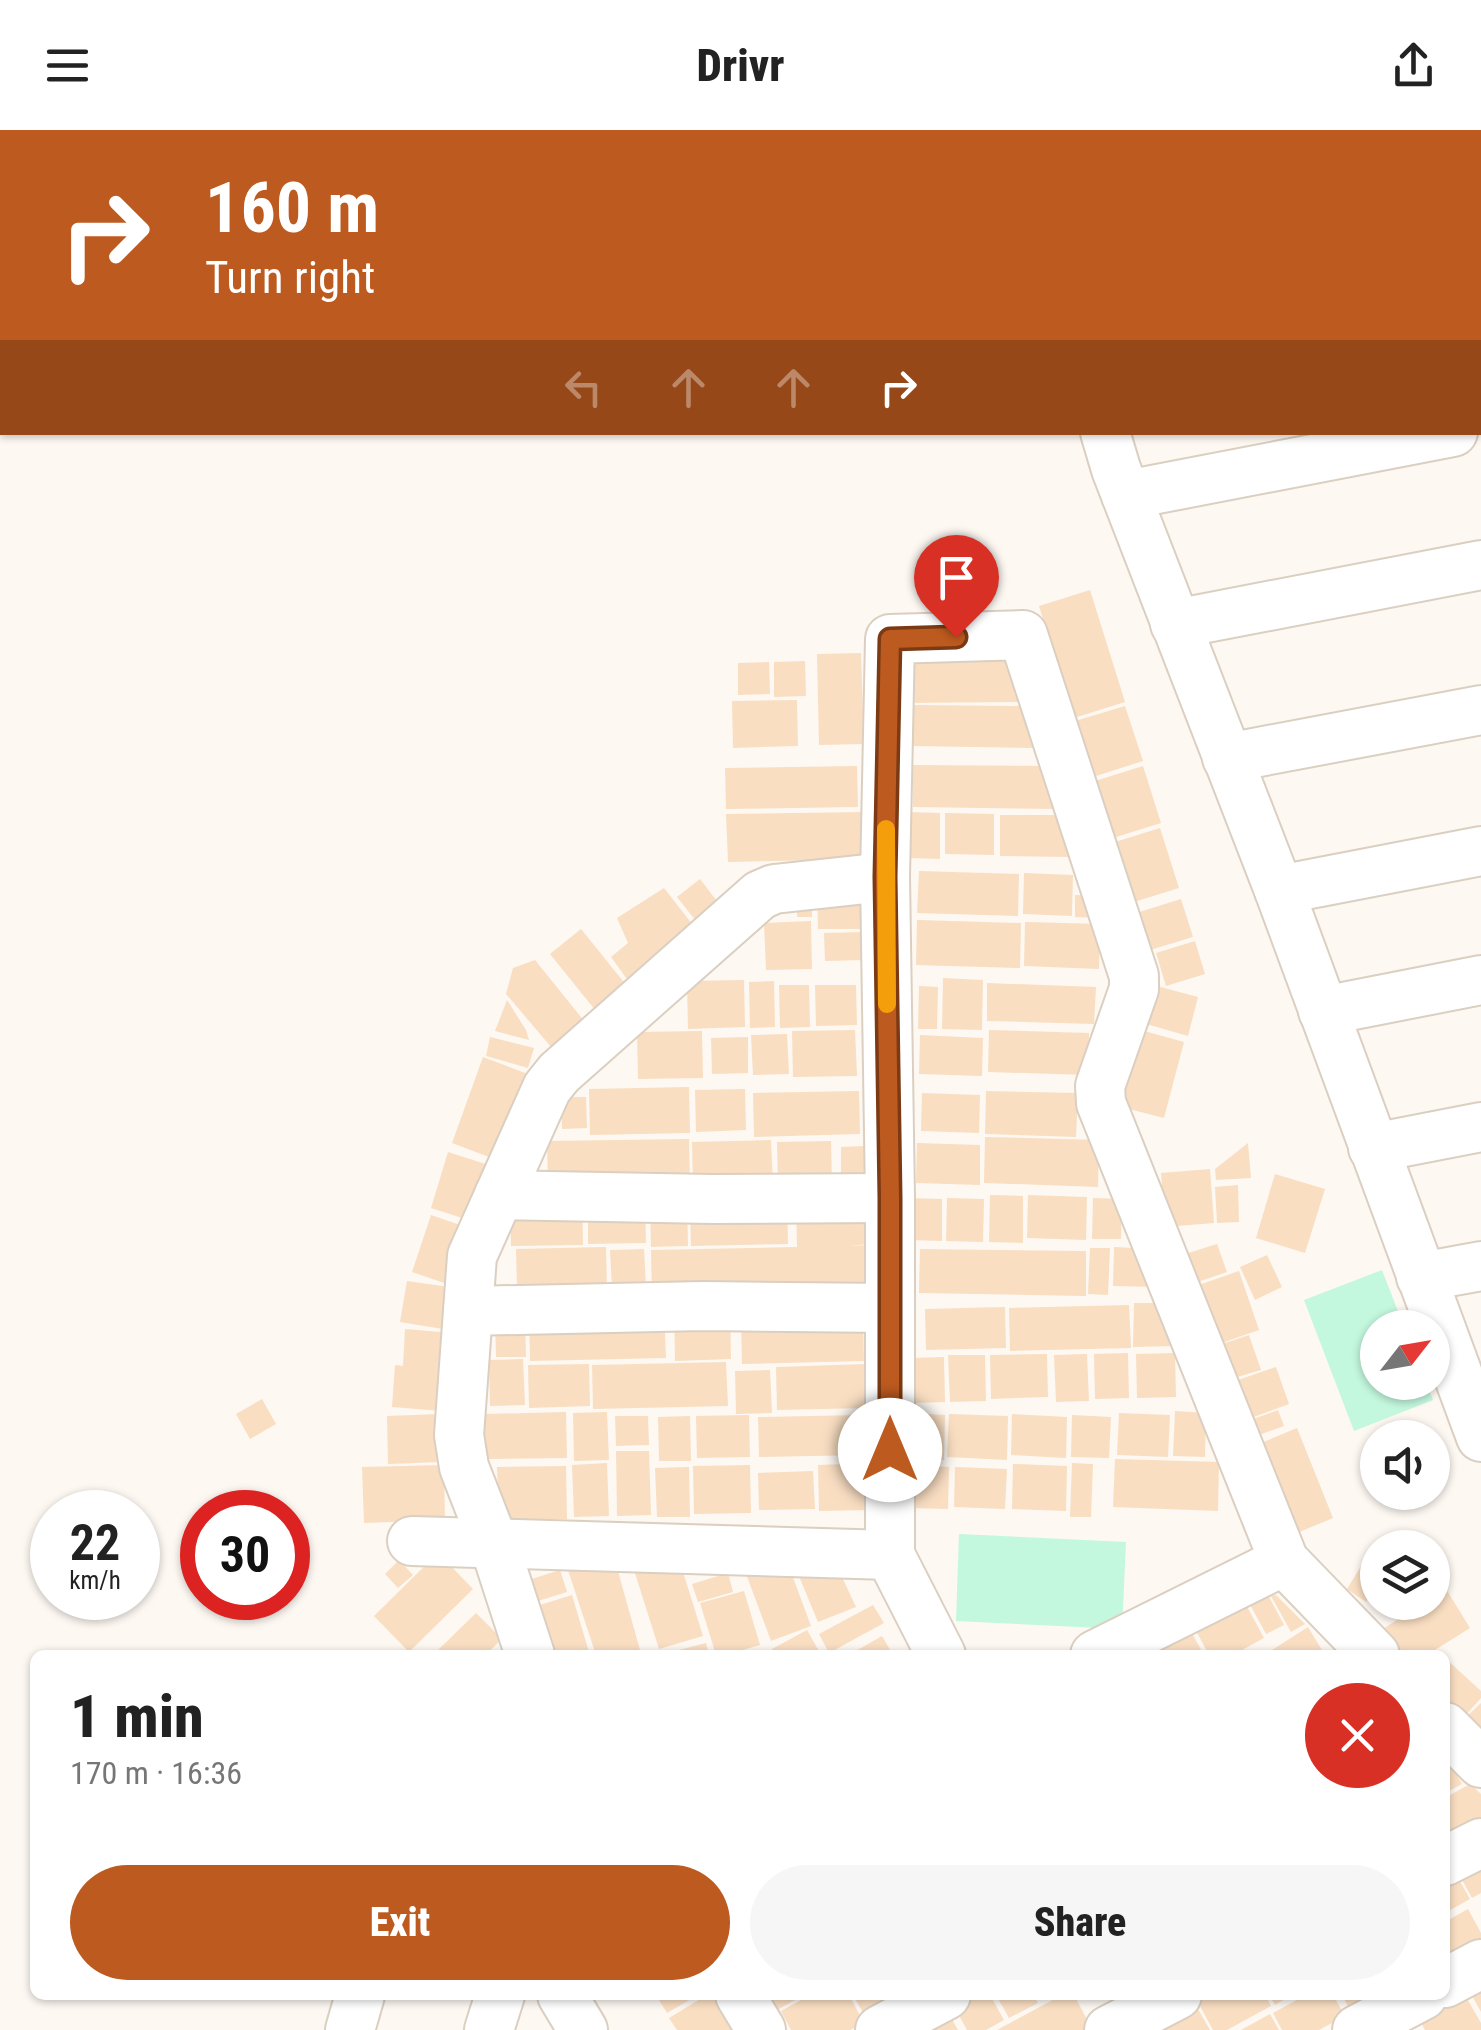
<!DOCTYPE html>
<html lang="en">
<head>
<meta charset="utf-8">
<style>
  body { margin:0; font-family:"Roboto Condensed",sans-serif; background:#f6f6f6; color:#222; height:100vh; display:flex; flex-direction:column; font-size:38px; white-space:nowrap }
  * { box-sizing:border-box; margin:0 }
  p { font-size:32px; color:#767676 }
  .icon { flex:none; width:55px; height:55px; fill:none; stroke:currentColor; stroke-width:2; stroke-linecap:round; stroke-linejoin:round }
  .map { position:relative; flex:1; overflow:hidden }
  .drawer { position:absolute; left:30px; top:1520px; width:1420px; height:350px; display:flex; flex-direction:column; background:#fff; border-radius:15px; box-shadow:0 2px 8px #0004 }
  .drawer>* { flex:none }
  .hud { position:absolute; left:0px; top:0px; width:1482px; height:305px; box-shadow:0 2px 8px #0004; background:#bd5a1f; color:#fff; overflow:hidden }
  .needle { width:65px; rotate:59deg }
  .controls { position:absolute; left:1360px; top:1180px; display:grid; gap:20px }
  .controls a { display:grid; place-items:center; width:90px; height:90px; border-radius:50%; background:#fff; box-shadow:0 2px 8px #0004; font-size:50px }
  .speed { position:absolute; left:30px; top:1360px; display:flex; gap:20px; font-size:50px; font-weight:700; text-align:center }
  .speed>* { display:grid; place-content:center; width:130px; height:130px; border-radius:50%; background:#fff; box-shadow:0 2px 8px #0004; line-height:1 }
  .speed small { font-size:25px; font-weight:400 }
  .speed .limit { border:15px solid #d22; background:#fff; color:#111 }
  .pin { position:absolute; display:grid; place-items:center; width:85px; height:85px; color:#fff; margin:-102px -42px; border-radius:50% 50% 50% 0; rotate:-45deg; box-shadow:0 0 10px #0007 }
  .pin .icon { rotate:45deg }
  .me { position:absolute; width:110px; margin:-55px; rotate:0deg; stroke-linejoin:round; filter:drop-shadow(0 0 8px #0008) }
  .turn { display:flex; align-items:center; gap:35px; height:210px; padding:0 40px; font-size:45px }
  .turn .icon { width:130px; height:130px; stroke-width:2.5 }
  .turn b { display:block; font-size:70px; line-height:85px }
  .lanes { display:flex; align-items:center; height:95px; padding:0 40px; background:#0003; justify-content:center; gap:50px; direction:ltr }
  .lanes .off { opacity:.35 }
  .round { display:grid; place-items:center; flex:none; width:105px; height:105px; border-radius:52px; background:#f6f6f6 }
  .head { display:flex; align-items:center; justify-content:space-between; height:170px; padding:0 40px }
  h1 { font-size:60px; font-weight:800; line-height:75px }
  .action { display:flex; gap:20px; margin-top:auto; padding:20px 40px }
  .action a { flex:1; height:115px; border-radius:60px; background:#bd5a1f; color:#fff; font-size:40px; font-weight:800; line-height:115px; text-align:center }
  .action a+a { background:#f6f6f6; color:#222 }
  header { display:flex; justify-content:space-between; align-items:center; height:130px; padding:0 40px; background:#fff; font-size:45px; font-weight:800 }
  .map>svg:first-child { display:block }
  .green { fill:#c3f7de }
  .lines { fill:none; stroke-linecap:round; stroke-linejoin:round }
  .river { stroke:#6ba0c6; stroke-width:62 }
  .building { fill:#f9dec2 }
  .minor-casing { stroke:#dbcfc1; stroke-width:52 }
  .minor { stroke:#fff; stroke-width:48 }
  .route-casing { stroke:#7b3a14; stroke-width:25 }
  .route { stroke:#bd5a1f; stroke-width:18 }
  .slow { stroke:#f59e0b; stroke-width:18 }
</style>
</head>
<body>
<header><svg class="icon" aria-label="menu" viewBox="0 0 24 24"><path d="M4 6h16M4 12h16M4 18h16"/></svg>Drivr<svg class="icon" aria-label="share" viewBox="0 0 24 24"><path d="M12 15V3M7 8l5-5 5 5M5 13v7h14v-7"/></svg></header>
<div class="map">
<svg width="1481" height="1900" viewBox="0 0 1481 1900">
  <rect width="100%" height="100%" fill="#fdf8f2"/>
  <g class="green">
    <path d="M1382,1140L1404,1197L1378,1198V1252L1426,1253L1433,1270L1354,1301L1304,1170Z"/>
    <path d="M959,1404L1126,1412L1122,1499L956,1491Z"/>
  </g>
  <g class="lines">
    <path class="river" d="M1093,2V0"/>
  </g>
  <g class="building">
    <path d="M1090,460L1125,572L1074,588L1039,476Z"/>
    <path d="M1017,520L1018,572L904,573L903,522Z"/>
    <path d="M861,523L864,614L819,615L817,524Z"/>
    <path d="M805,531L806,566L774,567V532Z"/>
    <path d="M769,532L770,564L738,565V533Z"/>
    <path d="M797,570L798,616L733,618L732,571Z"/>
    <path d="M913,575L1032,576V618L913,616Z"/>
    <path d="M1125,576L1143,631L1093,647L1075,591Z"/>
    <path d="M913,635L1055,636L1054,679L913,677Z"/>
    <path d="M857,636L858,677L726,679L725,638Z"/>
    <path d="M1143,636L1161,693L1113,708L1095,651Z"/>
    <path d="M865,682L866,729L728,732L726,684Z"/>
    <path d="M906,682L940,683V729L906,728Z"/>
    <path d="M945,683L994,684V725L945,724Z"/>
    <path d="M1000,685H1072V727L1000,726Z"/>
    <path d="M1160,698L1179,758L1134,772L1115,712Z"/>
    <path d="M919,741L1019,744L1018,786L917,783Z"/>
    <path d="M1024,743L1073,745L1072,786L1023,784Z"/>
    <path d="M700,749L723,779L700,796L677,767Z"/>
    <path d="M664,758L696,799L629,852L611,827L628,813L617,788Z"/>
    <path d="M863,763V799H818L817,764Z"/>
    <path d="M1075,765L1100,766L1099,788L1075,787Z"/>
    <rect x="797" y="768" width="15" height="19"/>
    <path d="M1181,769L1193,807L1147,821L1136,783Z"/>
    <path d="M917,790L1021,793L1020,838L916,835Z"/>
    <path d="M811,791L812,839L766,840L764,793Z"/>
    <path d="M1025,792L1100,794L1099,839L1024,836Z"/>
    <path d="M581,799L631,861L600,886L550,824Z"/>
    <path d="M862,802L864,830L825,831L824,803Z"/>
    <path d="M1195,811L1205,844L1166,856L1156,823Z"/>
    <path d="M535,830L589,897L557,924L506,864L513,838Z"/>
    <path d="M943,848L983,850L982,900L942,899Z"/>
    <path d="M744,850L745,897L688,899L687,851Z"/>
    <path d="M774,851L775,897L750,898L749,852Z"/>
    <path d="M987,853L1096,857L1094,894L987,891Z"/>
    <path d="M779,855H809L810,897L780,898Z"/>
    <path d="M815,855H856L857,895L816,896Z"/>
    <path d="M1153,855L1198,867L1188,906L1143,893Z"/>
    <path d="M919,856L938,857L937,899H918Z"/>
    <path d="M507,870L526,900L529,910L495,901Z"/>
    <path d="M1137,899L1184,912L1164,988L1117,976Z"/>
    <path d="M855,900L857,946L793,947L792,901Z"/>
    <path d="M989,900L1089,903L1088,945L988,942Z"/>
    <path d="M702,901L703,948L638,949L637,902Z"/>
    <path d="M787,904L789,944L753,945L751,905Z"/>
    <path d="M920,905L983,908L982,946L919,944Z"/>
    <path d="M490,907L534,918L528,938L486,926Z"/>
    <path d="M748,907V943L712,944L711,908Z"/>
    <path d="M483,927L533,946L502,1032L452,1013Z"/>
    <path d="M689,957L690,1003L590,1005L589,959Z"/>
    <path d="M745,959L746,1000L696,1002L695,960Z"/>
    <path d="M859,961L860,1004L754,1007L753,963Z"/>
    <path d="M986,961L1078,963L1076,1007L985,1004Z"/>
    <path d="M922,963L980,965L979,1003L921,1001Z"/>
    <path d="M561,967H586L587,998L562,999Z"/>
    <path d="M985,1007L1099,1010L1098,1057L984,1053Z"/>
    <path d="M689,1009L690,1052L548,1055L547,1011Z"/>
    <path d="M771,1010L773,1055L693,1057L692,1012Z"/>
    <path d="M831,1011L832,1052L778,1053L777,1012Z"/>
    <path d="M917,1013L980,1015V1055L916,1053Z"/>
    <path d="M1248,1013L1251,1048L1216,1050L1215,1039Z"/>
    <path d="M865,1016L866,1054L841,1055V1017Z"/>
    <path d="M448,1022L498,1038L481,1094L431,1078Z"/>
    <path d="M1210,1039L1214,1093L1165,1097L1161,1043Z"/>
    <path d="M1275,1044L1325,1059L1305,1123L1256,1108Z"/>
    <path d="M1238,1055L1239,1092L1217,1093L1215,1057Z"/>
    <path d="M990,1065L1023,1066V1113L989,1112Z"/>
    <path d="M1028,1065L1087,1067L1086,1110L1027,1108Z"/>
    <path d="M909,1068L942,1069V1111L908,1110Z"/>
    <path d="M947,1068L984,1069L983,1112L946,1111Z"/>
    <path d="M1093,1068L1122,1069L1121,1109H1092Z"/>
    <path d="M582,1069L583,1115L511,1116L510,1071Z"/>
    <path d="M645,1069L646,1113L588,1114V1071Z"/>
    <path d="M868,1072L869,1114L848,1116L869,1115L871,1164L652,1169L651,1120L797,1117L796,1074Z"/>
    <path d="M687,1073L688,1116L651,1117L650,1074Z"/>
    <path d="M787,1076L788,1114L691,1116L690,1078Z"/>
    <path d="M431,1085L472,1099L453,1156L412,1142Z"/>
    <path d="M1217,1114L1227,1142L1192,1154L1182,1125Z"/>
    <path d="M606,1117L607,1159L517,1161L516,1119Z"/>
    <path d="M1114,1117L1152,1119V1157L1113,1156Z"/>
    <path d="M1090,1118H1110L1108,1165L1088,1164Z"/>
    <path d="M644,1119L646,1157L612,1158L610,1120Z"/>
    <path d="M920,1119L1086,1121V1166L919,1163Z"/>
    <path d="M1267,1125L1282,1157L1255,1170L1240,1137Z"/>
    <path d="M1239,1141L1259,1200L1210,1217L1190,1158Z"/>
    <path d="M407,1151L456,1158L449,1200L400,1192Z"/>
    <path d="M1134,1173H1162L1178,1216L1133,1217Z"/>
    <path d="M1129,1175L1131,1218L1010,1221L1009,1178Z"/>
    <path d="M1005,1177L1006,1218L926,1220L925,1179Z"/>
    <path d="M730,1179L731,1229L675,1231L674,1180Z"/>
    <path d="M664,1182L666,1228L530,1231L529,1184Z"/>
    <path d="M863,1186L864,1231L742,1234L741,1189Z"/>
    <path d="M525,1187L526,1227H496L495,1188Z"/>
    <path d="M405,1199L453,1203L441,1281L392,1277L395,1235L403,1236Z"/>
    <path d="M1249,1205L1261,1240L1231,1249L1219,1215Z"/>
    <path d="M1128,1223L1129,1268L1095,1269L1094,1224Z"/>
    <path d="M1175,1223L1176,1267L1137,1268L1136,1224Z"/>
    <path d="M1047,1224L1048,1267L991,1269L990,1225Z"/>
    <path d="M1087,1224L1089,1271L1056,1272L1054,1225Z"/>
    <path d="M948,1225H985L986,1271L950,1272Z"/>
    <path d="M944,1227L945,1272L913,1273L912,1228Z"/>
    <path d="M523,1229L525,1275L490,1276L489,1230Z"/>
    <path d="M726,1232L728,1276L593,1279L592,1235Z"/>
    <path d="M589,1234L590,1276L529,1278L528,1235Z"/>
    <path d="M868,1234L869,1278L777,1280L776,1237Z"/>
    <path d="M1276,1237L1289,1274L1251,1288L1238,1250Z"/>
    <path d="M770,1240L772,1283L736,1284L735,1241Z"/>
    <path d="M262,1269L276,1294L250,1309L236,1284Z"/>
    <path d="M1278,1280L1284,1296L1251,1308L1245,1292Z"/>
    <path d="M1175,1281L1206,1283L1205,1327L1173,1326Z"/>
    <path d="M566,1282L567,1328L485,1329L483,1284Z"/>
    <path d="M607,1282L609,1330L574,1331L573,1283Z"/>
    <path d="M910,1283L945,1285L944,1330L908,1329Z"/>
    <path d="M1119,1283L1170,1285L1168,1327L1117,1325Z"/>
    <path d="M440,1284L442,1332L388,1334L387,1286Z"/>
    <path d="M949,1284L1008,1286L1007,1330L947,1327Z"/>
    <path d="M1012,1284L1067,1287L1066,1328L1011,1325Z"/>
    <path d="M749,1285L750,1327L697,1328L696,1286Z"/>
    <path d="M863,1285L864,1325L759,1327L758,1287Z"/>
    <path d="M1072,1285L1111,1287L1109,1328L1071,1327Z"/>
    <path d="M615,1286H648L649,1315L616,1316Z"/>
    <path d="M690,1286L691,1331H659L658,1287Z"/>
    <path d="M1297,1298L1333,1388L1280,1410L1244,1320Z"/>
    <path d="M1433,1317L1445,1347L1433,1352Z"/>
    <path d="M616,1321H649L651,1385L617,1386Z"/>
    <path d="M1115,1329L1219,1332L1218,1381L1113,1377Z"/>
    <path d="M607,1333L609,1386L574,1387L572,1335Z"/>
    <path d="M870,1333L872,1380L819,1381L818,1335Z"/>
    <path d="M1072,1333L1093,1334L1091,1387H1070Z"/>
    <path d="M1013,1334L1067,1336L1066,1381L1012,1379Z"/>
    <path d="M444,1335L445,1390L364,1393L362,1337Z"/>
    <path d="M750,1335L751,1383L694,1384L693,1336Z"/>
    <path d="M910,1335L949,1337L948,1379L909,1378Z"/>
    <path d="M566,1336L567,1389L499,1390L497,1337Z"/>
    <path d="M689,1337L690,1387H657L655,1338Z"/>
    <path d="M955,1337L1007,1339L1005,1379L954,1377Z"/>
    <path d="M813,1341L815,1379L759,1380L758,1343Z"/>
    <path d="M1371,1420L1378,1425V1454L1366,1472L1347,1459Z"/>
    <path d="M438,1423L473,1459L409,1522L374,1486Z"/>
    <path d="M678,1426L703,1506L659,1519L634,1440Z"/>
    <path d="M399,1430L413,1445L398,1458L385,1444Z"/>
    <path d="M742,1433L788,1434L811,1496L771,1511Z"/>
    <path d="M566,1434H616L640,1520L622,1525H596Z"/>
    <path d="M796,1439L841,1445L856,1477L818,1492Z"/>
    <path d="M560,1440L567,1462L525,1475L519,1453Z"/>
    <path d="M728,1443L733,1462L698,1472L692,1454Z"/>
    <path d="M1446,1459L1470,1498L1427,1525H1399L1383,1499L1425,1472H1432V1468Z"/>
    <path d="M744,1461L760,1515L725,1525H716L700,1473Z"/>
    <path d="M1266,1461L1284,1495L1266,1504L1248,1471Z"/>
    <path d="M572,1465L589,1522L579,1525H541L527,1479Z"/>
    <path d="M1276,1465L1305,1494L1291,1502L1271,1466Z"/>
    <path d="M1244,1471L1264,1508L1233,1525H1209L1194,1497Z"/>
    <path d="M873,1475L884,1493L829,1523L819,1504Z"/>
    <path d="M476,1483L502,1509L485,1525H433Z"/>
    <path d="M1308,1497L1325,1525H1264Z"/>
    <path d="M1189,1498L1204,1525H1140Z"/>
    <path d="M807,1500L820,1523L815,1525H776L772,1519Z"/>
    <path d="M882,1506L893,1525H849Z"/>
    <path d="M706,1513L709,1525H665L664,1524Z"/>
    <path d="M1445,1528L1481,1561V1568L1464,1587L1445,1570Z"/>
    <path d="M1481,1573V1610L1462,1591Z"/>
    <path d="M1445,1623L1462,1654L1445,1663Z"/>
    <path d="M1470,1654L1481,1664V1698L1445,1719V1668Z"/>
    <path d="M1481,1723V1763L1472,1768L1455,1737Z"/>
    <path d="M1449,1732L1470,1769L1445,1783V1734Z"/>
    <path d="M1468,1779L1481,1803V1823L1445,1842V1792Z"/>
    <path d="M1481,1856V1882L1470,1862Z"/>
    <path d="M656,1865H698L667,1883Z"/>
    <path d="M707,1865H718L738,1900H677L669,1888Z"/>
    <path d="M769,1865H804L777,1880Z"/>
    <path d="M810,1865H849L864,1893L850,1900H791L781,1881Z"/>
    <path d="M853,1865H925L870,1895Z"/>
    <path d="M952,1865H990L1004,1890L986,1900H967L949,1867Z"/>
    <path d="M996,1865H1033L1038,1873L1009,1888Z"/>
    <path d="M1062,1865H1074L1091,1897L1086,1900H997Z"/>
    <path d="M1190,1865L1210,1900H1149Z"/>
    <path d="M1194,1865H1265L1271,1876L1227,1900H1213Z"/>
    <path d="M1269,1865H1292L1275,1875Z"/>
    <path d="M1306,1865H1333L1345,1886L1319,1900H1282L1273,1883Z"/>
    <path d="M1342,1865H1391L1353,1886Z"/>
    <path d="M1466,1867L1481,1893V1900H1425L1420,1891Z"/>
    <path d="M942,1871L958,1900H888Z"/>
    <path d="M1270,1884L1279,1900H1241Z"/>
  </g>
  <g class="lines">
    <defs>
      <g id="minor">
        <path d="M1143,2V0"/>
        <path d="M1480,24L1481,23"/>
        <path d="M1480,154H1481"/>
        <path d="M1105,302L1116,339L1279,760L1481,1307"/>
        <path d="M1126,365L1453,302"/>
        <path d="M1175,494L1481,435"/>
        <path d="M1227,628L1481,580"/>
        <path d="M1279,760L1481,721"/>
        <path d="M1323,881L1481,850"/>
        <path d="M1373,1018L1481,997"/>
        <path d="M499,1065L713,1069L890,1068"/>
        <path d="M1421,1147L1481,1136"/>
        <path d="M468,1181L703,1176L890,1178"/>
        <path d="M412,1411L890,1425"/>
        <path d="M530,1525L494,1414L464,1337L459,1305L472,1126L547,958L559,943L760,765L774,759L885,747"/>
        <path d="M941,1525L890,1425V1068L885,747L890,509L1023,505L1134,846V859L1100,956L1101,973L1284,1431L1375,1525"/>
        <path d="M1095,1525L1284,1431"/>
        <path d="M1445,1597L1481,1633"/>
        <path d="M1445,1731L1481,1713"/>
        <path d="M1445,1853L1481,1834"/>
        <path d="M562,1865L583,1900"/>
        <path d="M740,1865L761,1900"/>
        <path d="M350,1900L360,1865"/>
        <path d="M489,1900L500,1865"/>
        <path d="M880,1900L946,1865"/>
        <path d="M1109,1900L1177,1865"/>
        <path d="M1357,1900L1423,1865"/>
      </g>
    </defs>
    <use href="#minor" class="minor-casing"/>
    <use href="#minor" class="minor"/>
  </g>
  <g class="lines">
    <defs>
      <path id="route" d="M890,1320V1068L885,747L890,509L956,507"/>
    </defs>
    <use href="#route" class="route-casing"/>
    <use href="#route" class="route"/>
    <path class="slow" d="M886,699L887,874"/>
  </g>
</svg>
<div class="controls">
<a><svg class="needle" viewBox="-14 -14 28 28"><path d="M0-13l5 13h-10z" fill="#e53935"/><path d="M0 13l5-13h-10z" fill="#767676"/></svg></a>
<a><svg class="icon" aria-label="sound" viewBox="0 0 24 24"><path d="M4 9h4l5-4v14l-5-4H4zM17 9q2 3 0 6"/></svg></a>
<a><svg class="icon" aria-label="layers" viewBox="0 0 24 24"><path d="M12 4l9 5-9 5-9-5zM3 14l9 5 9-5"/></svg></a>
</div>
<div class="speed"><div>22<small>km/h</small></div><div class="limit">30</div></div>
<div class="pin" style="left:956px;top:507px;background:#d93025"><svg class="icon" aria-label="arrive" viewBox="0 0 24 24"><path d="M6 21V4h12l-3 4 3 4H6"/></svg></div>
<svg class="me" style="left:890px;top:1320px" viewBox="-20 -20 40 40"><circle r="19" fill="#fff"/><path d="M0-13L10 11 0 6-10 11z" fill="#bd5a1f"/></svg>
<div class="hud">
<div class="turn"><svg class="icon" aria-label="right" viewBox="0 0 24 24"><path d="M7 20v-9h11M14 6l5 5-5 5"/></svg><div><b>160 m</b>Turn right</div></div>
<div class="lanes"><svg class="icon off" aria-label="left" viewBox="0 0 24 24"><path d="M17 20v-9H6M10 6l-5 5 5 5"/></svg><svg class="icon off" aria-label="ahead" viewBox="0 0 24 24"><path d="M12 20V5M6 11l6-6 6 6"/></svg><svg class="icon off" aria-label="ahead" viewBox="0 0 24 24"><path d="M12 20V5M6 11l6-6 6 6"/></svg><svg class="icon" aria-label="right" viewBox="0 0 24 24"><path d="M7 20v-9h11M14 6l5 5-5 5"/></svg></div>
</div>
<section class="drawer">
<div class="head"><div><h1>1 min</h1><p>170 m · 16:36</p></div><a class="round" style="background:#d93025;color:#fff"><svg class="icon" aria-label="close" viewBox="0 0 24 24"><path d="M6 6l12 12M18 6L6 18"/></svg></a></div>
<div class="action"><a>Exit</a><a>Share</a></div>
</section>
</div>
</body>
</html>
